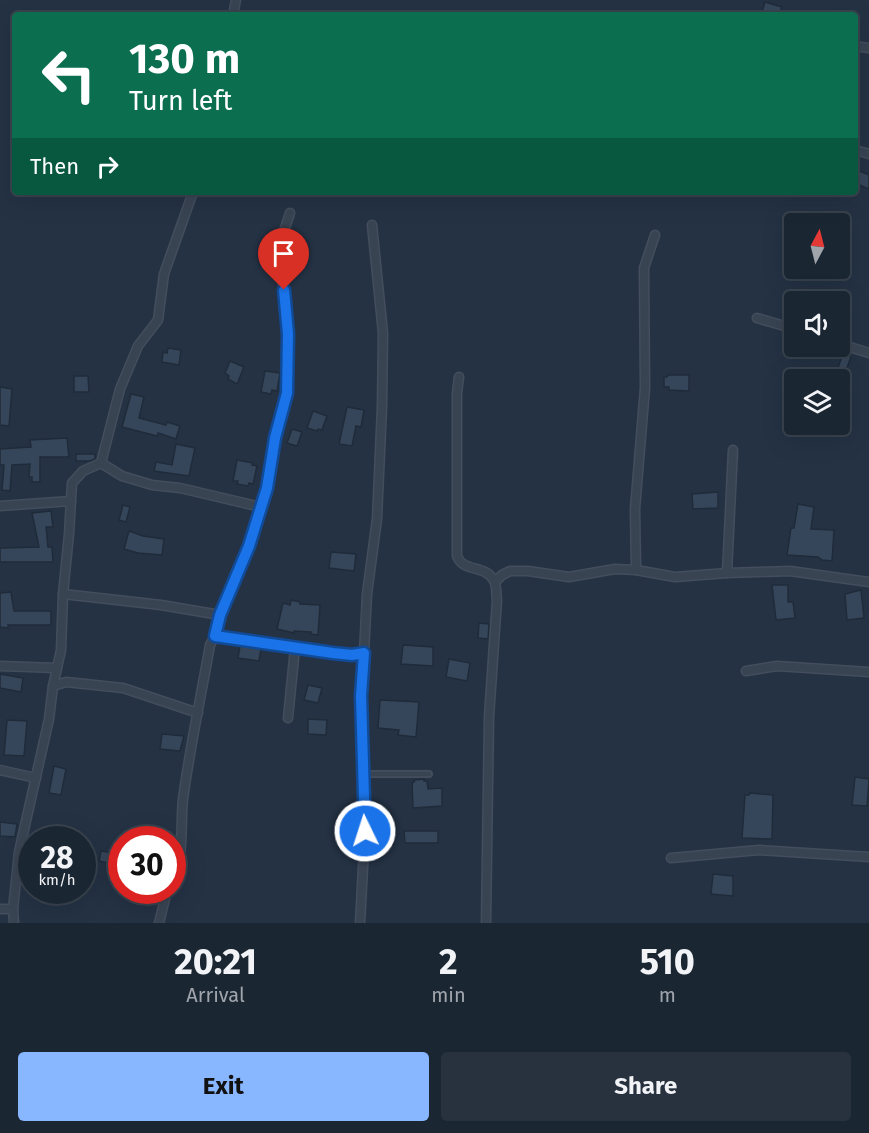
<!DOCTYPE html>
<html lang="en">
<head>
<meta charset="utf-8">
<style>
  body { margin:0; font-family:"Fira Sans",sans-serif; background:#28323f; color:#f1f3f6; height:100vh; display:flex; flex-direction:column; font-size:22px; white-space:nowrap }
  * { box-sizing:border-box; margin:0 }
  p { font-size:20px; color:#a0a5ac }
  .icon { flex:none; width:33px; height:33px; fill:none; stroke:currentColor; stroke-width:2; stroke-linecap:round; stroke-linejoin:round }
  .map { position:relative; height:923px; overflow:hidden }
  .panel { display:flex; flex-direction:column; background:#1b2633; flex:1 }
  .panel>* { flex:none }
  .banner { position:absolute; left:12px; top:12px; width:846px; height:183px; border-radius:6px; box-shadow:0 6px 24px #0002,0 0 0 2px #39434e; background:#0b6e4f; color:#fff; overflow:hidden }
  .needle { width:39px; rotate:7deg }
  .controls { position:absolute; left:784px; top:213px; display:grid; gap:12px }
  .controls a { display:grid; place-items:center; width:66px; height:66px; border-radius:6px; background:#1b2633; box-shadow:0 6px 24px #0002,0 0 0 2px #39434e; font-size:30px }
  .speed { position:absolute; left:18px; top:826px; display:flex; gap:12px; font-size:30px; font-weight:700; text-align:center }
  .speed>* { display:grid; place-content:center; width:78px; height:78px; border-radius:50%; background:#1b2633; box-shadow:0 6px 24px #0002,0 0 0 2px #39434e; line-height:1 }
  .speed small { font-size:15px; font-weight:400 }
  .speed .limit { border:9px solid #d22; background:#fff; color:#111 }
  .pin { position:absolute; display:grid; place-items:center; width:51px; height:51px; color:#fff; margin:-62px -26px; border-radius:50% 50% 50% 0; rotate:-45deg; box-shadow:0 0 6px #0007 }
  .pin .icon { rotate:45deg }
  .me { position:absolute; width:66px; margin:-33px; rotate:356deg; stroke-linejoin:round; filter:drop-shadow(0 0 4px #0008) }
  .turn { display:flex; align-items:center; gap:21px; height:126px; padding:0 18px; font-size:27px }
  .turn .icon { width:78px; height:78px; stroke-width:2.5 }
  .turn b { display:block; font-size:42px; line-height:51px }
  .then { display:flex; align-items:center; height:57px; padding:0 18px; background:#0003; gap:12px; font-size:22px }
  .eta { display:flex; justify-content:space-evenly; align-items:center; height:102px; text-align:center }
  .eta b { font-size:36px; font-weight:700; line-height:42px }
  .primary-button { display:flex; gap:12px; margin-top:auto; padding:12px 18px }
  .primary-button a { flex:1; height:69px; border-radius:6px; background:#89b7ff; color:#111; font-size:24px; font-weight:700; line-height:69px; text-align:center }
  .primary-button a+a { background:#28323f; color:#f1f3f6 }
  .map>svg:first-child { display:block }
  .building { fill:#36465a; stroke:#202b3a; stroke-width:1.5 }
  .lines { fill:none; stroke-linecap:round; stroke-linejoin:round }
  .service-casing { stroke:#434d5c; stroke-width:8 }
  .minor-casing { stroke:#434d5c; stroke-width:11 }
  .service { stroke:#394453; stroke-width:4.5 }
  .minor { stroke:#394453; stroke-width:8 }
  .route-casing { stroke:#114b97; stroke-width:15 }
  .route { stroke:#1a73e8; stroke-width:10 }
</style>
</head>
<body>
<div class="map">
<svg width="869" height="923" viewBox="0 0 869 923">
  <rect width="100%" height="100%" fill="#243244"/>
  <g class="building">
    <path d="M765,2L782,7L779,15H761Z"/>
    <path d="M860,171L869,175V189L855,183Z"/>
    <path d="M168,348L181,350L179,365L162,362L163,352L167,353Z"/>
    <path d="M843,354L851,357L842,381L834,378Z"/>
    <path d="M230,361L244,367L237,384L228,379L229,376L225,373Z"/>
    <path d="M265,371L280,373L277,391L272,390L271,394L261,392Z"/>
    <path d="M668,375H689V391L669,390V387H664V377H667Z"/>
    <path d="M74,376H88L89,392H74Z"/>
    <path d="M0,387L12,389L9,426L0,425Z"/>
    <path d="M131,394L144,397L139,418L166,425L167,422L180,426L176,439L158,433L157,436L122,427Z"/>
    <path d="M347,407L364,410L361,427L356,426L352,446L339,444Z"/>
    <path d="M313,411L327,416L322,430L318,429L317,431L307,428Z"/>
    <path d="M292,429L302,432L297,446L287,443Z"/>
    <path d="M67,438L69,457H40V482H32V477H29L30,464L12,465L10,491L2,490L4,465H0V449L31,447L30,440Z"/>
    <path d="M176,444L195,448L189,476L154,471L156,462L172,465Z"/>
    <path d="M76,454H95V459L90,461H76Z"/>
    <path d="M237,460L253,463L252,465L257,466L253,484L249,483L248,486L237,484L238,481H233Z"/>
    <path d="M718,492V508L693,509L692,494Z"/>
    <path d="M798,504L814,507L811,529L834,530L832,561L822,560L818,557L787,555L791,528H794Z"/>
    <path d="M123,505L130,507L126,522L119,520Z"/>
    <path d="M51,511L53,527H46L48,547H52L53,562H0V548L39,547L32,513Z"/>
    <path d="M129,531L143,536L164,539L162,555L138,553L124,549Z"/>
    <path d="M331,552L356,554L354,571L329,568Z"/>
    <path d="M772,585H788V602H793L795,618L776,620Z"/>
    <path d="M861,590L864,618L847,620L845,594Z"/>
    <path d="M11,592L14,611H51V625H8V628L0,627V593Z"/>
    <path d="M291,600L300,602V604L320,605L318,635L311,634V632L294,631V633L277,629L283,603L290,605Z"/>
    <path d="M479,623L489,624L488,639L478,638Z"/>
    <path d="M403,645L433,647V666L401,664Z"/>
    <path d="M240,646L261,649L259,661L238,658Z"/>
    <path d="M449,659L470,663L467,681L446,677Z"/>
    <path d="M0,674L23,678L21,692L0,688Z"/>
    <path d="M308,685L322,688L318,703L304,700Z"/>
    <path d="M380,700L419,702L416,737L398,735L399,730L378,728Z"/>
    <path d="M308,719L327,720L326,735L308,734Z"/>
    <path d="M7,720L27,721L24,756L4,755Z"/>
    <path d="M162,734L184,736L180,751L160,749Z"/>
    <path d="M54,766L66,769L61,795L49,793Z"/>
    <path d="M855,777L869,779L867,806L852,805Z"/>
    <path d="M424,779V781H427L428,789L442,788V806L413,808L412,783L414,782V780Z"/>
    <path d="M750,793L773,795L772,839L742,838L745,795H749Z"/>
    <path d="M0,822L17,824L15,837L0,836Z"/>
    <path d="M404,831H438V843H405Z"/>
    <path d="M38,833L60,836L59,840H37Z"/>
    <path d="M101,851L119,854L117,865L99,861Z"/>
    <path d="M713,874L733,876V896L711,894Z"/>
  </g>
  <g class="lines">
    <defs>
      <path id="service" d="M363,774H429"/>
      <g id="minor">
        <path d="M233,15L236,0"/>
        <path d="M855,46L869,48"/>
        <path d="M855,150L869,154"/>
        <path d="M655,235L644,268L645,388L635,509L636,570L675,577L727,573L790,571L869,582"/>
        <path d="M757,318L795,329"/>
        <path d="M840,344L869,353"/>
        <path d="M459,377L457,393V556C463,573 486,564 494,581C497,586 496,595 497,600L489,717L486,923"/>
        <path d="M101,463L122,476L152,485L180,488L261,507"/>
        <path d="M0,506L71,501"/>
        <path d="M727,573L733,450"/>
        <path d="M495,582L502,575L510,571H528L569,577L615,569L636,570"/>
        <path d="M63,594L161,605L220,615"/>
        <path d="M215,636L220,615L249,546L267,488L275,438L287,393L288,334L279,246L290,213"/>
        <path d="M0,666L57,668"/>
        <path d="M746,671L777,666L869,672"/>
        <path d="M53,686L66,682L123,688L198,713"/>
        <path d="M288,718L295,648"/>
        <path d="M0,770L36,778"/>
        <path d="M671,858L759,850L869,857"/>
        <path d="M172,881C185,856 180,827 183,799C190,747 201,696 210,645L215,636L333,653L352,655L364,653L367,594L377,519L382,407L383,333L372,225"/>
        <path d="M0,909H13"/>
        <path d="M14,923L13,909L19,852L49,719L53,686L61,650L63,594L69,534L72,483L83,471L101,463L120,389L138,346L158,320L164,274L193,192"/>
        <path d="M159,923L167,891"/>
        <path d="M360,923L365,831L361,696L364,653"/>
      </g>
    </defs>
    <use href="#service" class="service-casing"/>
    <use href="#minor" class="minor-casing"/>
    <use href="#service" class="service"/>
    <use href="#minor" class="minor"/>
  </g>
  <g class="lines">
    <defs>
      <path id="route" d="M284,290L288,334L287,393L275,438L267,488L249,546L220,615L215,636L333,653L352,655L364,653L361,696L365,831"/>
    </defs>
    <use href="#route" class="route-casing"/>
    <use href="#route" class="route"/>
  </g>
</svg>
<div class="controls">
<a><svg class="needle" viewBox="-14 -14 28 28"><path d="M0-13l5 13h-10z" fill="#e53935"/><path d="M0 13l5-13h-10z" fill="#a0a5ac"/></svg></a>
<a><svg class="icon" aria-label="sound" viewBox="0 0 24 24"><path d="M4 9h4l5-4v14l-5-4H4zM17 9q2 3 0 6"/></svg></a>
<a><svg class="icon" aria-label="layers" viewBox="0 0 24 24"><path d="M12 4l9 5-9 5-9-5zM3 14l9 5 9-5"/></svg></a>
</div>
<div class="speed"><div>28<small>km/h</small></div><div class="limit">30</div></div>
<div class="pin" style="left:284px;top:290px;background:#d93025"><svg class="icon" aria-label="arrive" viewBox="0 0 24 24"><path d="M6 21V4h12l-3 4 3 4H6"/></svg></div>
<svg class="me" style="left:365px;top:831px" viewBox="-20 -20 40 40"><circle r="17" fill="#1a73e8" stroke="#fff" stroke-width="3"/><path d="M0-11L8 9 0 5-8 9z" fill="#fff"/></svg>
<div class="banner">
<div class="turn"><svg class="icon" aria-label="left" viewBox="0 0 24 24"><path d="M17 20v-9H6M10 6l-5 5 5 5"/></svg><div><b>130 m</b>Turn left</div></div>
<div class="then">Then<svg class="icon" aria-label="right" viewBox="0 0 24 24"><path d="M7 20v-9h11M14 6l5 5-5 5"/></svg></div>
</div>
</div>
<section class="panel">
<div class="eta">
<div><b>20:21</b><p>Arrival</p></div>
<div><b>2</b><p>min</p></div>
<div><b>510</b><p>m</p></div>
</div>
<div class="primary-button"><a>Exit</a><a>Share</a></div>
</section>
</body>
</html>
